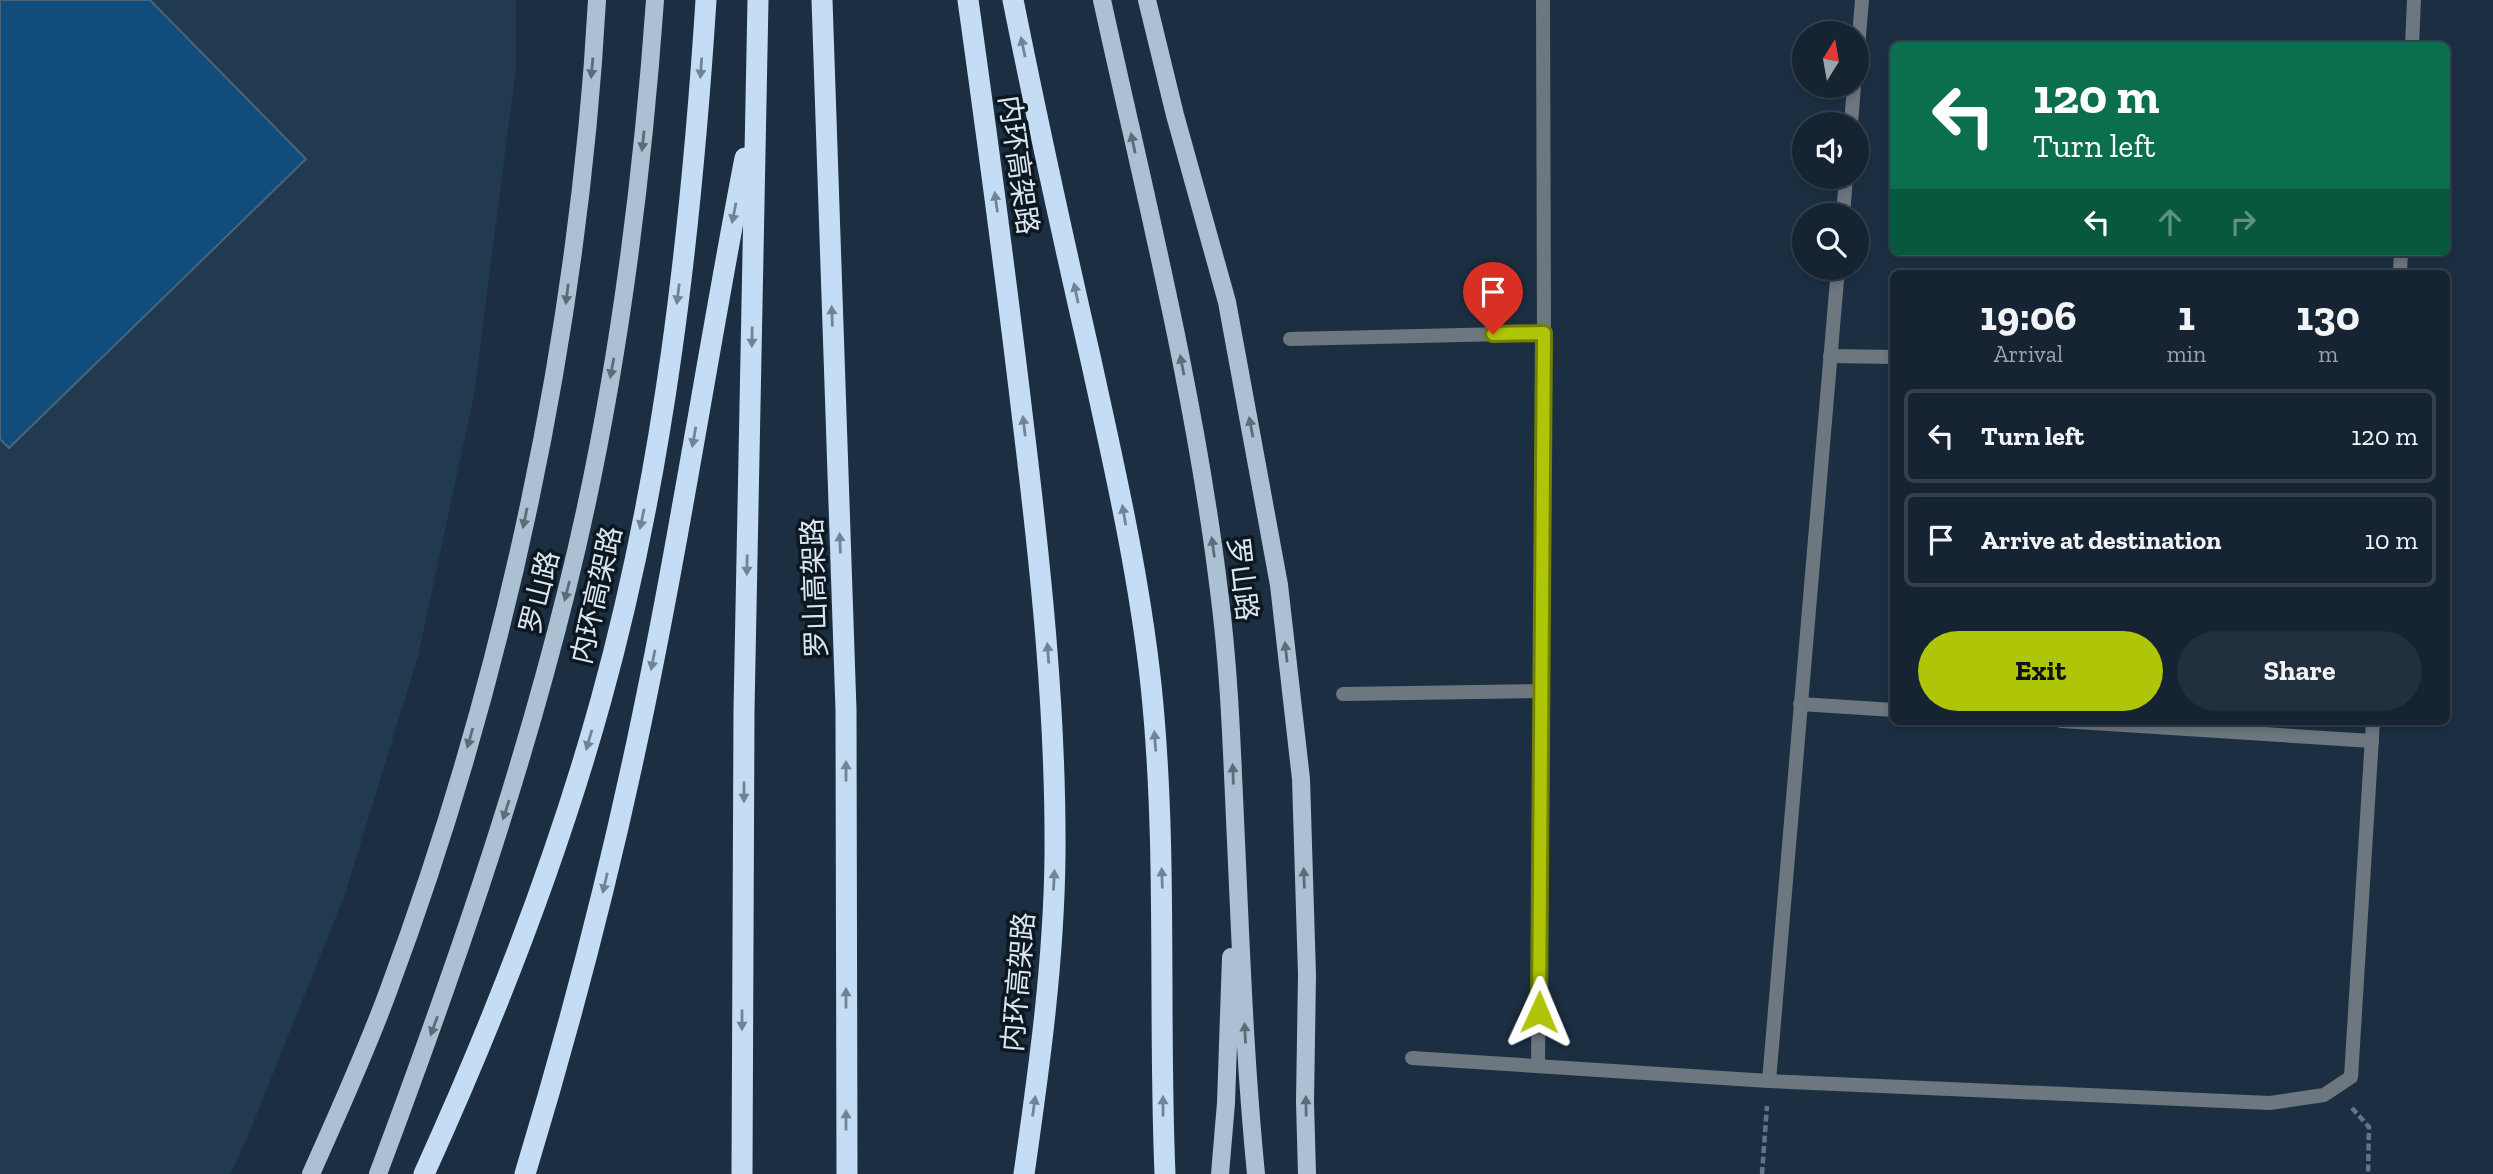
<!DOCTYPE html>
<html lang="en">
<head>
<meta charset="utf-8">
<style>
  body { margin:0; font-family:"Zilla Slab","Noto Sans SC",serif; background:#222f3e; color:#f1f3f6; height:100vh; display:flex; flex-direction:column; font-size:26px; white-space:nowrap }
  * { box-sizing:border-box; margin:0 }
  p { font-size:23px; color:#9da4ac }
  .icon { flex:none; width:38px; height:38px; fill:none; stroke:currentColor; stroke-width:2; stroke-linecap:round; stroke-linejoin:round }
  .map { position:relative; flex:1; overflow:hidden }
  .side { position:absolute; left:1890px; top:270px; width:560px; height:455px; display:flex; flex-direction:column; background:#152332; border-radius:10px; box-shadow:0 4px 10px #0003,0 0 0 2px #34404d }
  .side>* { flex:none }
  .guide { position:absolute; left:1890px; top:42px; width:560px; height:214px; border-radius:10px; box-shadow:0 4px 10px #0003,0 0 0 2px #34404d; background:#0b6e4f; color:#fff; overflow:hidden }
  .needle { width:46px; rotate:11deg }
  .controls { position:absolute; left:1792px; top:21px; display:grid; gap:14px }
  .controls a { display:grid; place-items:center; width:77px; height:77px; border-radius:50%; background:#152332; box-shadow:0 4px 10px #0003,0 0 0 2px #34404d; font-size:35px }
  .pin { position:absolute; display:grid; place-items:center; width:60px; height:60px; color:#fff; margin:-72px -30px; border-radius:50% 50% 50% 0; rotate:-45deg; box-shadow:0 0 7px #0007 }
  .pin .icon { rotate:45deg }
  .me { position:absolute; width:77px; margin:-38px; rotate:1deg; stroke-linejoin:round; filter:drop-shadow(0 0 5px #0008) }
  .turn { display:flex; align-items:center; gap:24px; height:147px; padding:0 28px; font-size:32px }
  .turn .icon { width:91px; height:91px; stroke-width:2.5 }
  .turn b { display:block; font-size:49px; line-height:60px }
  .lanes { display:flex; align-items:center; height:66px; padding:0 28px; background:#0003; justify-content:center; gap:35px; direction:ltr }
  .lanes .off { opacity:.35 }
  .eta { display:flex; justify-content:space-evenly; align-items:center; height:119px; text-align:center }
  .eta b { font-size:42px; font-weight:700; line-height:49px }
  .button { display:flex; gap:14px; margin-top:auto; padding:14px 28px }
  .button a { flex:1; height:80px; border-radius:42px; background:#afc507; color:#111; font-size:28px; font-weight:700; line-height:80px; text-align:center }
  .button a+a { background:#222f3e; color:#f1f3f6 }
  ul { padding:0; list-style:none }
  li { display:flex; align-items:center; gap:21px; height:94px; margin:0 14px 10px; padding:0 14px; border:4px solid #34404d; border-radius:10px }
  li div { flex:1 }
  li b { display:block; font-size:26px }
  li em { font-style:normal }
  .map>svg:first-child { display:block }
  .built { fill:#213a50 }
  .building { fill:#104d7d; stroke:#4d6377; stroke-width:2 }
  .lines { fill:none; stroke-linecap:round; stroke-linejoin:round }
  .path { stroke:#637484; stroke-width:4.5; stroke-dasharray:7 3.5; stroke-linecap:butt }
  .lane { stroke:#6d7780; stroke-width:14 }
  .primary { stroke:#acc0d3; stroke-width:18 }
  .highway { stroke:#c4ddf4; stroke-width:21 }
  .oneway { fill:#728494 }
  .oneway2 { fill:#5d6c79 }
  .route-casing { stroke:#728005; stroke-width:18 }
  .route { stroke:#afc507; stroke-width:12 }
  .labels { text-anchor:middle; stroke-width:7; stroke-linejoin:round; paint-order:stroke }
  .street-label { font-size:28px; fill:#d9e6f1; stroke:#0e171f }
</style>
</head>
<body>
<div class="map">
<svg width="2493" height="1174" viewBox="0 0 2493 1174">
  <rect width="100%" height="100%" fill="#1c2f42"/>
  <path class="built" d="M0,0H516V67L474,395L418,656L345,894L246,1141L230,1174H0Z"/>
  <path class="building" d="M0,0H150L306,159L9,448L0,439Z"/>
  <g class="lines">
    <g class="path">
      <path d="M2352,1108L2369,1127L2368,1174"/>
      <path d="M1762,1174L1767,1106"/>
    </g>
    <g class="lane">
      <path d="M2412,46L2414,0"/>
      <path d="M1857,60L1862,0"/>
      <path d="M1851,124L1854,86"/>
      <path d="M1843,215L1846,177"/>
      <path d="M2400,273L2401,252"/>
      <path d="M1290,339L1544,333"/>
      <path d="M1830,356L1894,357"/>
      <path d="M1343,694L1541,691"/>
      <path d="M1800,704L1894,710"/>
      <path d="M2061,721L2372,741"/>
      <path d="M1412,1058L1769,1081L2270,1103L2324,1095L2351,1077L2373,721"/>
      <path d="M1538,1066L1544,333L1543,0"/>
      <path d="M1769,1081L1838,268"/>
    </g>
    <g class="primary">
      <path d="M1102,0C1145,196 1195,392 1219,591C1230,674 1232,757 1236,841C1241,952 1245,1063 1256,1174"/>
      <path d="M1147,0L1175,115L1227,302L1279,585L1301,779L1307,975L1305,1102L1307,1174"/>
      <path d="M311,1174C338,1113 366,1052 389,989C505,678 579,330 597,0"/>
      <path d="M378,1174C450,982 518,788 567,589C615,396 641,198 655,0"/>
      <path d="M1220,1174L1226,1103L1231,957"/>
    </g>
    <g class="highway">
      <path d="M822,0L846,710L847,1174"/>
      <path d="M968,0C988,143 1007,286 1024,430C1041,571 1056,713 1055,855C1054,962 1039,1069 1024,1174"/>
      <path d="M1013,0C1037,119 1063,238 1090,356C1114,465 1139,574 1151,685C1168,847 1158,1011 1165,1174"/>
      <path d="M424,1174C494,1020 556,863 601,700C664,473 691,234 706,0"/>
      <path d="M525,1174C566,1039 602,903 632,765C676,564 706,360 745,158"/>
      <path d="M742,1174L744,710L758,0"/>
    </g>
  </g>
  <defs><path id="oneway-solid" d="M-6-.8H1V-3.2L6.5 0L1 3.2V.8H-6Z" transform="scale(1.75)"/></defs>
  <g class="oneway">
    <use href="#oneway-solid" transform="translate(1023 47) rotate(-102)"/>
    <use href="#oneway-solid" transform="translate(701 68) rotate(94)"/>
    <use href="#oneway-solid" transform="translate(996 202) rotate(-98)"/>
    <use href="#oneway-solid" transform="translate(734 213) rotate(101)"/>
    <use href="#oneway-solid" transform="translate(1076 293) rotate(-102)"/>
    <use href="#oneway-solid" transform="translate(678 294) rotate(97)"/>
    <use href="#oneway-solid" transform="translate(832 316) rotate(-92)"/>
    <use href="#oneway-solid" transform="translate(752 337) rotate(91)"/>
    <use href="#oneway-solid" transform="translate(1024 426) rotate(-97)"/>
    <use href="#oneway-solid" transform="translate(694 437) rotate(100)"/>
    <use href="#oneway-solid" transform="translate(1124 515) rotate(-100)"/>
    <use href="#oneway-solid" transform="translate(642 519) rotate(102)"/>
    <use href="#oneway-solid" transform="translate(840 543) rotate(-92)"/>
    <use href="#oneway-solid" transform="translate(747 565) rotate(91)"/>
    <use href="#oneway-solid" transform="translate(1048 653) rotate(-94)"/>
    <use href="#oneway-solid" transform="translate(653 660) rotate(101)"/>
    <use href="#oneway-solid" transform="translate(589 740) rotate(106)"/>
    <use href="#oneway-solid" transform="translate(1155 741) rotate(-94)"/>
    <use href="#oneway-solid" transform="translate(846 771) rotate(-90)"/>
    <use href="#oneway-solid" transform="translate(744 792) rotate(90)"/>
    <use href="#oneway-solid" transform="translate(1162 878) rotate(-92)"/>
    <use href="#oneway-solid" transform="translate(1054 880) rotate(-87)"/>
    <use href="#oneway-solid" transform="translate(605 883) rotate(103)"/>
    <use href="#oneway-solid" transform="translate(846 998) rotate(-90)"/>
    <use href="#oneway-solid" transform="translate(742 1020) rotate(90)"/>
    <use href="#oneway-solid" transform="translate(1034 1106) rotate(-82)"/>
    <use href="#oneway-solid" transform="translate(1163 1106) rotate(-90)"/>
    <use href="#oneway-solid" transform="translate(846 1120) rotate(-90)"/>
  </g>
  <g class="oneway2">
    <use href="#oneway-solid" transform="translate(592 68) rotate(95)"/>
    <use href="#oneway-solid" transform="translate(643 141) rotate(96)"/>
    <use href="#oneway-solid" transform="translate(1133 143) rotate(-102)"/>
    <use href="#oneway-solid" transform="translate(567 294) rotate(97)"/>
    <use href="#oneway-solid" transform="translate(1182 365) rotate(-101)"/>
    <use href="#oneway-solid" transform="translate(612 368) rotate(100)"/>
    <use href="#oneway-solid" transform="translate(1251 427) rotate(-101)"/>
    <use href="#oneway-solid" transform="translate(525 518) rotate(102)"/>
    <use href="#oneway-solid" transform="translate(1213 547) rotate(-98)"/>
    <use href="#oneway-solid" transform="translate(567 591) rotate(104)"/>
    <use href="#oneway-solid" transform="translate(1286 652) rotate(-96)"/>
    <use href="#oneway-solid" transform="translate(470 738) rotate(106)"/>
    <use href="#oneway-solid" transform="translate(1233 774) rotate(-92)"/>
    <use href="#oneway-solid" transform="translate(506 810) rotate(108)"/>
    <use href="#oneway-solid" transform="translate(1304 878) rotate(-92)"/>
    <use href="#oneway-solid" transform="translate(434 1026) rotate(110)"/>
    <use href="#oneway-solid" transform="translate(1245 1033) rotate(-93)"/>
    <use href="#oneway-solid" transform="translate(1306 1106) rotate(-91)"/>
  </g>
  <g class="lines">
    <defs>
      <path id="route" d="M1493,334L1544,333L1539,1012"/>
    </defs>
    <use href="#route" class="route-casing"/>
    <use href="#route" class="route"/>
  </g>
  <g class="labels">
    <g class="street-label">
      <text transform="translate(1019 165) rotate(82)" y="10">内环高架路</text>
      <text transform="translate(1243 579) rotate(83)" y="10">罗山路</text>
      <text transform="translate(814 588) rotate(-92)" y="10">罗山高架路</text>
      <text transform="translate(539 592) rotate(-76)" y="10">罗山路</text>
      <text transform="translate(596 595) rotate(-77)" y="10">内环高架路</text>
      <text transform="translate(1018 982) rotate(-85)" y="10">内环高架路</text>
    </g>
  </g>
</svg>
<div class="controls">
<a><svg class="needle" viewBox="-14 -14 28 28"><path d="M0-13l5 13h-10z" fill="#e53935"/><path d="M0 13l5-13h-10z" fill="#9da4ac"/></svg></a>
<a><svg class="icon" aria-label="sound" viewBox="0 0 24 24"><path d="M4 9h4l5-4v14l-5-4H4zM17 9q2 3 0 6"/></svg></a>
<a><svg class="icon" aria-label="search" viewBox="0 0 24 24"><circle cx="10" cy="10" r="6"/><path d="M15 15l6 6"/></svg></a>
</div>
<div class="pin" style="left:1493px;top:334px;background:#d93025"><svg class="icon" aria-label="arrive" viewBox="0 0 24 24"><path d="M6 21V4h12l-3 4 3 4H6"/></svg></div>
<svg class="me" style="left:1539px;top:1012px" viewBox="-20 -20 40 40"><path d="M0-17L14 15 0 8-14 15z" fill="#afc507" stroke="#fff" stroke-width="4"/></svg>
<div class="guide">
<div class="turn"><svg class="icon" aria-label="left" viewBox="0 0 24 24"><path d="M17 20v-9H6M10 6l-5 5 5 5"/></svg><div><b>120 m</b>Turn left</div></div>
<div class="lanes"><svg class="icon" aria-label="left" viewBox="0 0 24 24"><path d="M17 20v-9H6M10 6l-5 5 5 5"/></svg><svg class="icon off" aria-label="ahead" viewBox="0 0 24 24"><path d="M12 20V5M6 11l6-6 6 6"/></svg><svg class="icon off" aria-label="right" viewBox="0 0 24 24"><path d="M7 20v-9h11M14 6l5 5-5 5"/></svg></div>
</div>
<section class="side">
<div class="eta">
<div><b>19:06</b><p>Arrival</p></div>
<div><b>1</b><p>min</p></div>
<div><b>130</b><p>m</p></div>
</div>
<ul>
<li><svg class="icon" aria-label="left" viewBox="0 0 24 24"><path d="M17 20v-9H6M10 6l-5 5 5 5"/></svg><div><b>Turn left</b></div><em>120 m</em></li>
<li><svg class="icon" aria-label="arrive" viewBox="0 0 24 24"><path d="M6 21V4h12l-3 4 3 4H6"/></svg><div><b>Arrive at destination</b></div><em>10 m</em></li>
</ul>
<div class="button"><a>Exit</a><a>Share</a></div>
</section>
</div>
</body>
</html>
